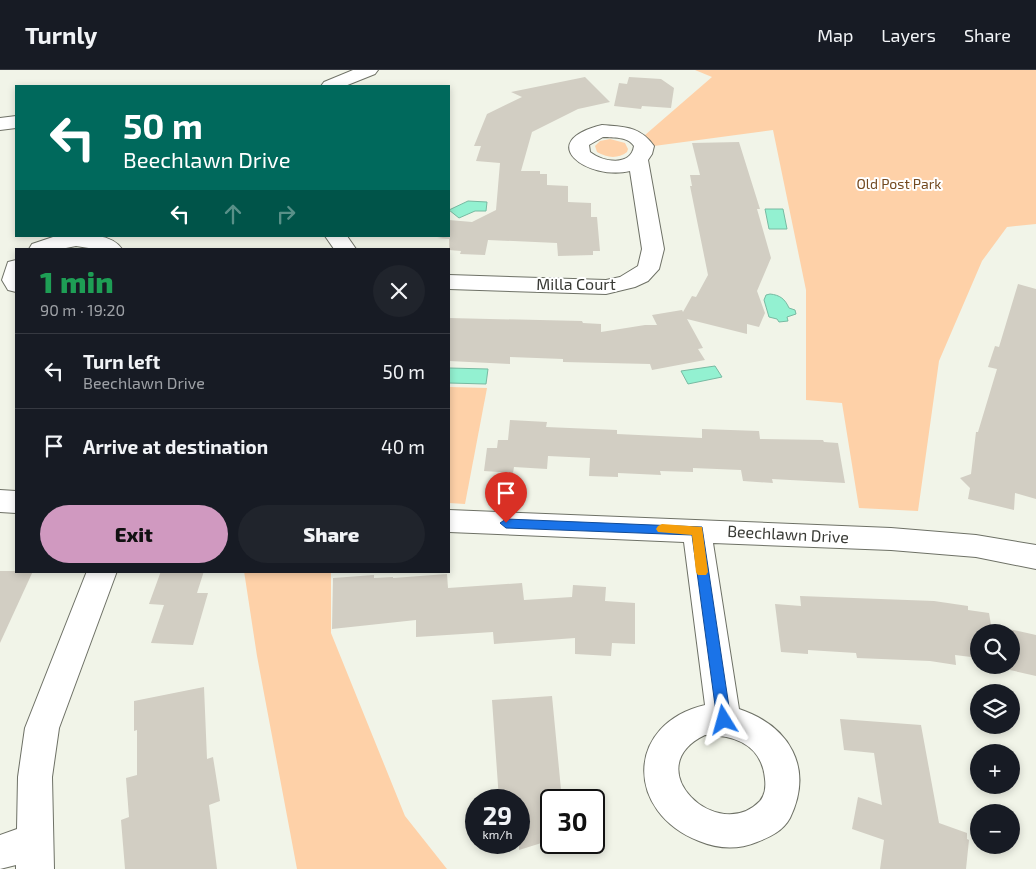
<!DOCTYPE html>
<html lang="en">
<head>
<meta charset="utf-8">
<style>
  body { margin:0; font-family:"Exo 2",sans-serif; background:#20242c; color:#f1f3f6; height:100vh; display:flex; flex-direction:column; font-size:19px; white-space:nowrap }
  * { box-sizing:border-box; margin:0 }
  p { font-size:16px; color:#9ea1a6 }
  .icon { flex:none; width:28px; height:28px; fill:none; stroke:currentColor; stroke-width:2; stroke-linecap:round; stroke-linejoin:round }
  .map { position:relative; flex:1; overflow:hidden }
  .details { position:absolute; left:15px; top:178px; width:435px; height:325px; display:flex; flex-direction:column; background:#171b24; border-radius:0px; box-shadow:0 2px 8px #0003 }
  .details>* { flex:none }
  .guide { position:absolute; left:15px; top:15px; width:435px; height:152px; border-radius:0px; box-shadow:0 2px 8px #0003; background:#00695c; color:#fff; overflow:hidden }
  .buttons { position:absolute; left:970px; top:554px; display:grid; gap:10px }
  .buttons a { display:grid; place-items:center; width:50px; height:50px; border-radius:50%; background:#171b24; box-shadow:0 2px 8px #0003; font-size:25px }
  .speed { position:absolute; left:465px; top:719px; display:flex; gap:10px; font-size:25px; font-weight:700; text-align:center }
  .speed>* { display:grid; place-content:center; width:65px; height:65px; border-radius:50%; background:#171b24; box-shadow:0 2px 8px #0003; line-height:1 }
  .speed small { font-size:12px; font-weight:400 }
  .speed .limit { border:2px solid #111; border-radius:8px; background:#fff; color:#111 }
  .pin { position:absolute; display:grid; place-items:center; width:42px; height:42px; color:#fff; margin:-51px -21px; border-radius:50% 50% 50% 0; rotate:-45deg; box-shadow:0 0 5px #0007 }
  .pin .icon { rotate:45deg }
  .me { position:absolute; width:55px; margin:-28px; rotate:352deg; stroke-linejoin:round; filter:drop-shadow(0 0 4px #0008) }
  .turn { display:flex; align-items:center; gap:18px; height:105px; padding:0 25px; font-size:22px }
  .turn .icon { width:65px; height:65px; stroke-width:2.5 }
  .turn b { display:block; font-size:35px; line-height:42px }
  .lanes { display:flex; align-items:center; height:48px; padding:0 25px; background:#0003; justify-content:center; gap:25px; direction:ltr }
  .lanes .off { opacity:.35 }
  .round { display:grid; place-items:center; flex:none; width:52px; height:52px; border-radius:26px; background:#20242c }
  .overview { display:flex; align-items:center; justify-content:space-between; height:85px; padding:0 25px }
  h1 { font-size:30px; font-weight:800; line-height:38px; color:#1e9e55 }
  .cta { display:flex; gap:10px; margin-top:auto; padding:10px 25px }
  .cta a { flex:1; height:58px; border-radius:30px; background:#d099c0; color:#111; font-size:20px; font-weight:800; line-height:58px; text-align:center }
  .cta a+a { background:#20242c; color:#f1f3f6 }
  ul { padding:0; list-style:none }
  li { display:flex; align-items:center; gap:15px; height:75px; padding:0 25px; border-top:1px solid #363941 }
  li div { flex:1 }
  li b { display:block; font-size:19px }
  li em { font-style:normal }
  header { display:flex; align-items:center; gap:30px; box-sizing:border-box; height:70px; padding:0 25px; background:#171b24; border-bottom:1px solid #363941 }
  header strong { font-size:24px }
  nav { display:flex; gap:28px; margin-inline-start:auto; font-size:18px }
  .map>svg:first-child { display:block }
  .green { fill:#fed1a8 }
  .water { fill:#93f1d1; stroke:#78baa2 }
  .building { fill:#d2cec3 }
  .lines { fill:none; stroke-linecap:round; stroke-linejoin:round }
  .street-casing { stroke:#6e7166; stroke-width:2 }
  .street { fill:#fff; fill-rule:evenodd }
  .route { fill:#1a73e8; stroke:#114b97 }
  .slow { fill:#f59e0b }
  .labels { text-anchor:middle; stroke-width:4; stroke-linejoin:round; paint-order:stroke }
  .far-park-label { font-size:14px; fill:#734a21; stroke:#fff }
  .street-label { font-size:16px; fill:#393a35; stroke:#fff }
</style>
</head>
<body>
<header>
<strong>Turnly</strong>
<nav><a>Map</a><a>Layers</a><a>Share</a></nav>
</header>
<div class="map">
<svg width="1036" height="799" viewBox="0 0 1036 799">
  <rect width="100%" height="100%" fill="#f1f4e8"/>
  <g class="green">
    <path d="M695,0H1036V154L1007,157L982,191L939,291L918,441L859,438L842,333L806,330V220L773,60L654,76L645,65L712,7Z"/>
    <path d="M610,69L625,73L628,79L627,82C618,89 607,88 597,82L595,76L600,71Z"/>
    <path d="M449,317L487,318L465,434L449,433Z"/>
    <path d="M244,501H331V563L405,746L447,799H297L257,586Z"/>
  </g>
  <g class="water">
    <path d="M468,131L487,132L486,141H475L459,148L449,140Z"/>
    <path d="M765,139H783L787,159H769Z"/>
    <path d="M770,224C780,225 785,229 789,238L795,240L796,244L787,247L788,251L779,252L777,249L769,247L764,230L766,225Z"/>
    <path d="M715,296L722,307L688,314L681,301Z"/>
    <path d="M449,298L488,299L486,314L449,313Z"/>
  </g>
  <g class="building">
    <path d="M585,7L610,32L578,39L532,62L521,101H540V104H547V115L568,116V132L591,133V147H597L600,181H593V185L558,186L557,173L488,170L485,185L460,184L461,181L449,180V169L437,168L449,166V150L472,152L496,140L500,93L476,91L481,76H474L487,44L522,27L511,22Z"/>
    <path d="M629,7L661,9L674,18L671,38L642,36L641,39L614,36L619,13L627,14Z"/>
    <path d="M739,72L760,139H757L771,188L757,221L765,243L759,257L747,254V264L687,249L703,278L698,279L705,290L652,300L650,294L563,292V289L510,287V294L449,291V248L582,251L583,253L601,254V262L645,255H657L652,245L682,240L683,242L692,226L696,227L708,205L690,116H692L690,105H700L692,73Z"/>
    <path d="M1018,214L1036,219V429L1015,423L1014,440L968,429L970,418L960,408L971,404L976,362H978L997,299L988,297L995,276L999,277Z"/>
    <path d="M510,350L547,352L546,357L617,360V364L702,368V359L759,361L760,369L823,370L824,372L838,373L845,413L772,409L773,413L743,411L741,400L693,398V402L660,401L661,405L618,403V407L589,406L590,388L548,386L547,399L514,397L513,403L484,401L487,378H497L498,370H508Z"/>
    <path d="M0,501H33L0,573Z"/>
    <path d="M161,501H204L197,523H208L193,575L151,573L164,535L149,534Z"/>
    <path d="M447,504L448,518L522,513L524,530L572,527L573,515L606,517L605,531L635,533V574L612,573L611,586L575,584V568L494,574L493,562L416,567V550L332,559L333,508L374,505V508L393,507V508Z"/>
    <path d="M800,526L934,531L968,536V540L989,543L991,555L1036,565V606L1010,600L1011,562H979V588L955,585L956,595L930,591L857,588L856,583L808,580V584L781,582L775,534L801,536Z"/>
    <path d="M204,617L207,689L213,687L220,731L209,735L217,799H125L121,750L129,747L126,708L137,705V660L134,661V631Z"/>
    <path d="M552,626L562,730H551V770L519,780V730H499L492,630Z"/>
    <path d="M840,649L921,655L939,753L967,763V769L969,770L966,799H880L884,770L852,759L858,727L882,735L874,683L844,680Z"/>
  </g>
  <g class="lines">
    <defs>
      <g id="street">
        <path d="M353,0H378L375,4L345,16H321L324,12Z"/>
        <path d="M16,46V58L0,60V48Z"/>
        <path d="M602,55C624,57 640,56 654,76L652,84L648,90L664,179L659,199L648,211L635,217L606,224L449,219V205L606,210L620,207L638,196L642,179L630,101C588,111 533,72 602,55ZM603,67C614,68 627,66 634,76C631,97 603,92 590,82L589,75Z"/>
        <path d="M56,166C76,166 109,160 122,179H95L76,176L61,179H29L32,174Z"/>
        <path d="M325,166H347L356,179H334Z"/>
        <path d="M16,190V222L8,220L2,210L8,192Z"/>
        <path d="M0,420L16,421V443L0,442Z"/>
        <path d="M449,440L891,458L976,465L1036,475V499L976,487L891,480L713,473L739,639C790,656 814,698 790,748C783,761 770,767 757,772C738,780 718,779 699,771C625,742 625,654 705,635L684,472L449,462ZM705,665C735,665 762,675 765,709C766,717 765,725 760,731C718,775 636,698 705,665Z"/>
        <path d="M87,501H117L59,658L52,707L54,799H16V795L0,799V765L17,759L18,707L25,658Z"/>
      </g>
    </defs>
    <use href="#street" class="street-casing"/>
    <use href="#street" class="street"/>
  </g>
  <path class="route" d="M506,449L702,457L731,650L729,654L724,656L719,654L717,650L692,465L506,458L500,453Z"/>
  <path class="slow" d="M662,454L702,457L708,502L706,505H698L696,502L692,465L658,462L656,459L658,456Z"/>
  <g class="labels">
    <g class="far-park-label">
      <text x="899" y="119">Old Post Park</text>
    </g>
    <g class="street-label">
      <text x="576" y="220">Milla Court</text>
      <text transform="translate(788 464) rotate(3)" y="6">Beechlawn Drive</text>
    </g>
  </g>
</svg>
<div class="buttons">
<a><svg class="icon" aria-label="search" viewBox="0 0 24 24"><circle cx="10" cy="10" r="6"/><path d="M15 15l6 6"/></svg></a>
<a><svg class="icon" aria-label="layers" viewBox="0 0 24 24"><path d="M12 4l9 5-9 5-9-5zM3 14l9 5 9-5"/></svg></a>
<a>+</a>
<a>−</a>
</div>
<div class="speed"><div>29<small>km/h</small></div><div class="limit">30</div></div>
<div class="pin" style="left:506px;top:453px;background:#d93025"><svg class="icon" aria-label="arrive" viewBox="0 0 24 24"><path d="M6 21V4h12l-3 4 3 4H6"/></svg></div>
<svg class="me" style="left:724px;top:650px" viewBox="-20 -20 40 40"><path d="M0-17L14 15 0 8-14 15z" fill="#1a73e8" stroke="#fff" stroke-width="4"/></svg>
<div class="guide">
<div class="turn"><svg class="icon" aria-label="left" viewBox="0 0 24 24"><path d="M17 20v-9H6M10 6l-5 5 5 5"/></svg><div><b>50 m</b>Beechlawn Drive</div></div>
<div class="lanes"><svg class="icon" aria-label="left" viewBox="0 0 24 24"><path d="M17 20v-9H6M10 6l-5 5 5 5"/></svg><svg class="icon off" aria-label="ahead" viewBox="0 0 24 24"><path d="M12 20V5M6 11l6-6 6 6"/></svg><svg class="icon off" aria-label="right" viewBox="0 0 24 24"><path d="M7 20v-9h11M14 6l5 5-5 5"/></svg></div>
</div>
<section class="details">
<div class="overview"><div><h1>1 min</h1><p>90 m · 19:20</p></div><a class="round"><svg class="icon" aria-label="close" viewBox="0 0 24 24"><path d="M6 6l12 12M18 6L6 18"/></svg></a></div>
<ul>
<li><svg class="icon" aria-label="left" viewBox="0 0 24 24"><path d="M17 20v-9H6M10 6l-5 5 5 5"/></svg><div><b>Turn left</b><p>Beechlawn Drive</p></div><em>50 m</em></li>
<li><svg class="icon" aria-label="arrive" viewBox="0 0 24 24"><path d="M6 21V4h12l-3 4 3 4H6"/></svg><div><b>Arrive at destination</b></div><em>40 m</em></li>
</ul>
<div class="cta"><a>Exit</a><a>Share</a></div>
</section>
</div>
</body>
</html>
